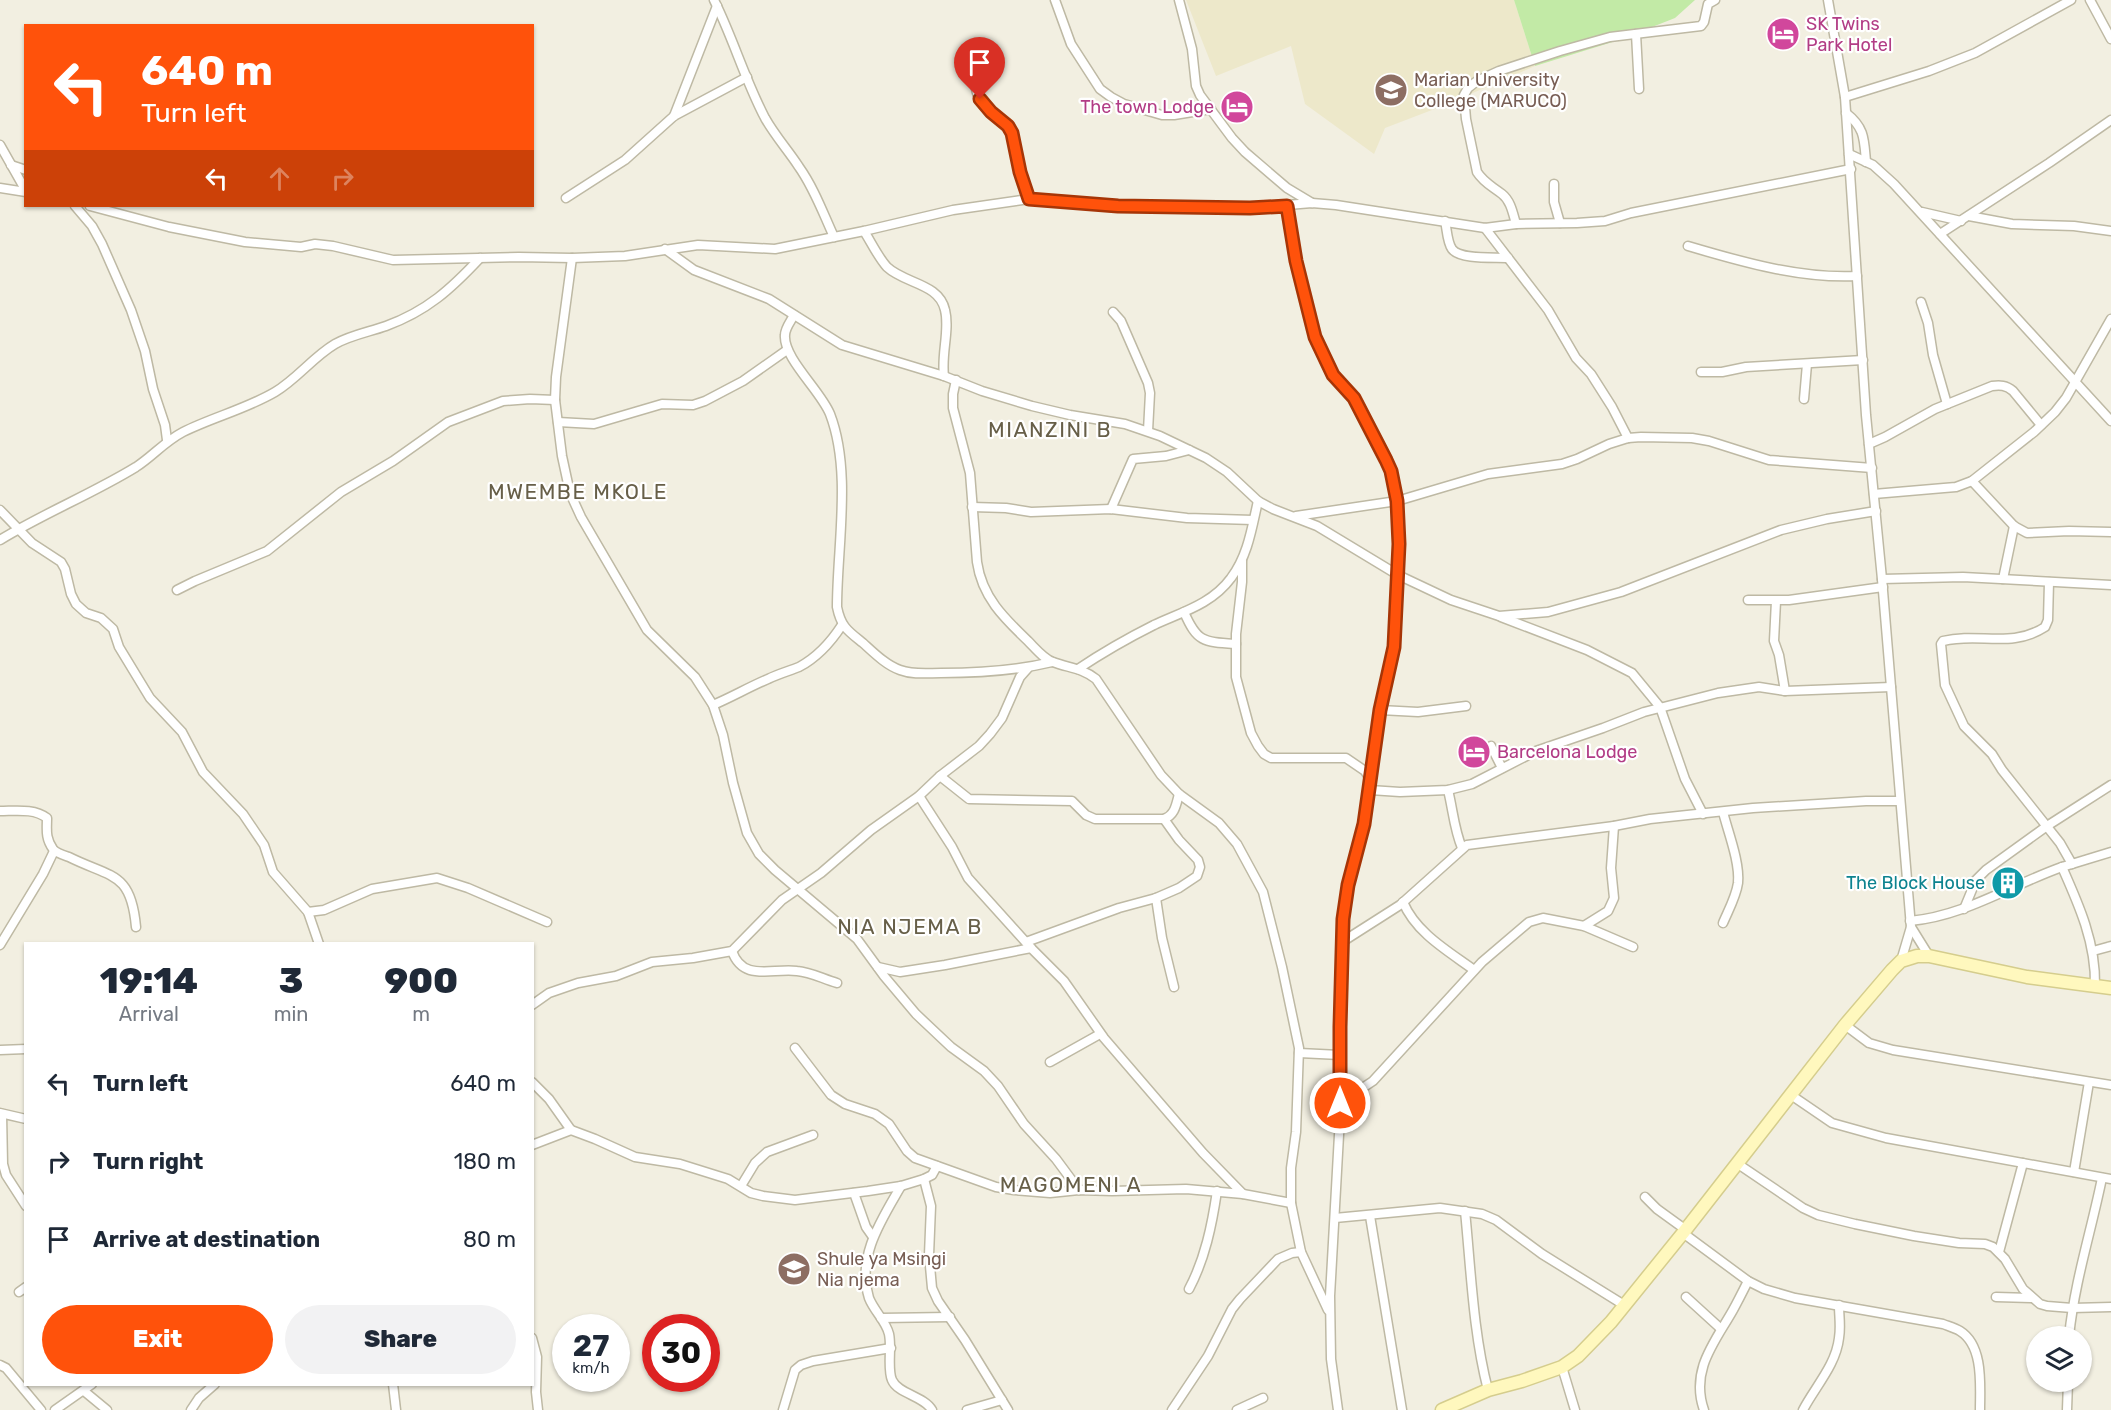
<!DOCTYPE html>
<html lang="en">
<head>
<meta charset="utf-8">
<style>
  body { margin:0; font-family:Rubik,sans-serif; background:#f2f2f3; color:#1f2937; height:100vh; display:flex; flex-direction:column; font-size:22px; white-space:nowrap }
  * { box-sizing:border-box; margin:0 }
  p { font-size:20px; color:#747a83 }
  .icon { flex:none; width:33px; height:33px; fill:none; stroke:currentColor; stroke-width:2; stroke-linecap:round; stroke-linejoin:round }
  .map { position:relative; flex:1; overflow:hidden }
  .sheet { position:absolute; left:24px; top:942px; width:510px; height:444px; display:flex; flex-direction:column; background:#fff; border-radius:0px; box-shadow:0 2px 4px #0004 }
  .sheet>* { flex:none }
  .top-card { position:absolute; left:24px; top:24px; width:510px; height:183px; border-radius:0px; box-shadow:0 2px 4px #0004; background:#ff520b; color:#fff; overflow:hidden }
  .buttons { position:absolute; left:2026px; top:1326px; display:grid; gap:12px }
  .buttons a { display:grid; place-items:center; width:66px; height:66px; border-radius:50%; background:#fff; box-shadow:0 2px 4px #0004; font-size:30px }
  .speed { position:absolute; left:552px; top:1314px; display:flex; gap:12px; font-size:30px; font-weight:700; text-align:center }
  .speed>* { display:grid; place-content:center; width:78px; height:78px; border-radius:50%; background:#fff; box-shadow:0 2px 4px #0004; line-height:1 }
  .speed small { font-size:15px; font-weight:400 }
  .speed .limit { border:9px solid #d22; background:#fff; color:#111 }
  .pin { position:absolute; display:grid; place-items:center; width:51px; height:51px; color:#fff; margin:-62px -26px; border-radius:50% 50% 50% 0; rotate:-45deg; box-shadow:0 0 6px #0007 }
  .pin .icon { rotate:45deg }
  .me { position:absolute; width:66px; margin:-33px; rotate:0deg; stroke-linejoin:round; filter:drop-shadow(0 0 4px #0008) }
  .turn { display:flex; align-items:center; gap:21px; height:126px; padding:0 18px; font-size:27px }
  .turn .icon { width:78px; height:78px; stroke-width:2.5 }
  .turn b { display:block; font-size:42px; line-height:51px }
  .lanes { display:flex; align-items:center; height:57px; padding:0 18px; background:#0003; justify-content:center; gap:30px; direction:ltr }
  .lanes .off { opacity:.35 }
  .eta { display:flex; justify-content:space-evenly; align-items:center; height:102px; text-align:center }
  .eta b { font-size:36px; font-weight:800; line-height:42px }
  .action { display:flex; gap:12px; margin-top:auto; padding:12px 18px }
  .action a { flex:1; height:69px; border-radius:36px; background:#ff520b; color:#fff; font-size:24px; font-weight:800; line-height:69px; text-align:center }
  .action a+a { background:#f2f2f3; color:#1f2937 }
  ul { padding:0; list-style:none }
  li { display:flex; align-items:center; gap:18px; height:78px; padding:0 18px }
  li div { flex:1 }
  li b { display:block; font-size:22px }
  li em { font-style:normal }
  .map>svg:first-child { display:block }
  .education { fill:#ede8ca }
  .green { fill:#c2eaa6 }
  .lines { fill:none; stroke-linecap:round; stroke-linejoin:round }
  .minor-casing { stroke:#beb9a4; stroke-width:11 }
  .secondary-casing { stroke:#d5cd8d; stroke-width:15 }
  .minor { stroke:#fff; stroke-width:8 }
  .secondary { stroke:#fff8be; stroke-width:12 }
  .route-casing { stroke:#a63507; stroke-width:15 }
  .route { stroke:#ff520b; stroke-width:10 }
  .labels { text-anchor:middle; stroke-width:4.5; stroke-linejoin:round; paint-order:stroke }
  .hotel-label { font-size:18px; fill:#b23c85; stroke:#fff; text-anchor:start }
  .education-label { font-size:18px; fill:#785e54; stroke:#fff; text-anchor:start }
  .culture-label { font-size:18px; fill:#0d838f; stroke:#fff; text-anchor:end }
  .quarter-label { font-size:21px; letter-spacing:1.5px; fill:#675f48; stroke:#fff }
</style>
</head>
<body>
<div class="map">
<svg width="2111" height="1410" viewBox="0 0 2111 1410">
  <rect width="100%" height="100%" fill="#f2efe1"/>
  <path class="education" d="M1186,0H1514L1535,66L1445,105L1385,128L1374,154L1305,104L1291,46L1216,76Z"/>
  <path class="green" d="M1514,0H1695L1675,18L1619,40L1535,66Z"/>
  <g class="lines">
    <defs>
      <g id="minor">
        <path d="M714,0C733,38 745,80 765,118C775,136 788,150 799,167C814,188 823,213 834,237"/>
        <path d="M1055,0L1071,44L1100,89L1111,97L1124,104L1162,115H1174L1211,109"/>
        <path d="M1179,0L1192,49L1196,86L1200,95L1232,138L1245,152L1287,188L1312,203"/>
        <path d="M1828,0L1845,97L1866,415L1882,579L1911,927L1901,961"/>
        <path d="M2090,0L2111,39"/>
        <path d="M1636,34L1639,89"/>
        <path d="M970,64L977,93L980,99L991,112L1008,126L1012,133L1020,172L1029,199"/>
        <path d="M1845,97L1929,71L1975,53L2071,0"/>
        <path d="M1846,113C1865,128 1864,139 1866,162"/>
        <path d="M674,116L717,6"/>
        <path d="M0,145L26,191"/>
        <path d="M1849,154L1873,165L1894,184L2111,421"/>
        <path d="M11,165L26,170"/>
        <path d="M1554,184V202L1560,223"/>
        <path d="M0,188L26,192"/>
        <path d="M566,198L625,160L674,116L747,77"/>
        <path d="M75,206L92,226L102,244L131,310L145,351L153,389L165,425L167,440"/>
        <path d="M90,206L169,227L245,242L301,247L315,244L333,246L393,260L519,257L572,258L625,256L698,245L775,249L864,231L953,210L1029,199L1154,207L1250,208L1312,203L1336,205L1485,228L1516,224L1577,223L1605,221L1631,213L1851,169"/>
        <path d="M1287,206L1296,261L1315,337L1333,375L1354,398L1386,460L1395,487L1399,523L1397,616L1394,647L1380,710L1364,824L1348,885L1343,919L1340,1027V1117L1330,1296L1331,1359L1338,1410"/>
        <path d="M1922,212L1961,221"/>
        <path d="M1969,216L2012,224L2074,226L2111,231"/>
        <path d="M1445,221C1447,229 1447,242 1452,249C1460,260 1495,257 1508,258"/>
        <path d="M1516,224C1513,214 1511,201 1502,194C1492,186 1484,183 1477,172L1466,119L1464,95L1468,88L1477,81L1499,71L1560,51L1610,37L1701,26L1704,22L1708,4L1715,0"/>
        <path d="M1485,228L1548,310L1576,358L1591,374L1612,407L1628,438"/>
        <path d="M864,231C871,242 878,257 887,267C905,284 939,283 945,310C950,330 941,354 944,376"/>
        <path d="M1940,234L2049,163L2111,120"/>
        <path d="M1688,246C1742,262 1801,279 1857,276"/>
        <path d="M665,249L694,270L769,299L842,345L944,376L982,391L1032,406L1070,415L1125,424L1160,436L1206,458L1227,472L1258,501L1273,509L1317,526L1398,575L1451,600L1499,616L1548,612L1621,592L1781,530L1827,519L1876,511"/>
        <path d="M572,258L556,377L555,400L562,456L570,493L581,517L647,630L695,677L713,705L723,735L733,783L747,833L759,854L775,870L857,939L884,976L916,1014L951,1047L984,1071L998,1086L1024,1124L1056,1159L1079,1190"/>
        <path d="M1921,302L1928,323L1933,355L1947,404"/>
        <path d="M1113,312L1121,321L1148,383L1150,393L1148,431"/>
        <path d="M794,315C791,321 785,328 785,335C783,358 821,391 830,414C852,471 837,547 837,607C841,627 848,631 863,643C874,653 886,665 900,670C913,675 928,673 941,673C979,673 1015,671 1052,662"/>
        <path d="M1701,372H1722L1746,367L1863,360"/>
        <path d="M956,380L953,394V408L970,473L977,562C982,597 1004,618 1028,641C1036,649 1044,659 1053,662C1069,668 1082,668 1096,679L1161,775L1179,794L1219,823L1237,844L1263,892L1282,967L1299,1048L1296,1132L1291,1168V1203L1301,1252L1328,1310"/>
        <path d="M1804,399L1807,364"/>
        <path d="M558,422L594,424L662,404L693,405L705,401L743,381L787,350"/>
        <path d="M1869,444L1885,437L1935,409L1992,386C2000,385 2006,385 2013,391L2041,425"/>
        <path d="M1972,481L2014,526L2027,533L2069,531L2111,532"/>
        <path d="M1874,494L1944,488L1956,487L1972,481L2034,432L2055,412L2066,398L2111,319"/>
        <path d="M972,507L1006,508L1031,512L1111,509L1187,518L1253,520"/>
        <path d="M1111,509L1133,459L1166,456L1189,450"/>
        <path d="M0,510L32,543L61,562L65,569L71,594L76,604L86,613L101,618L113,629L119,647L150,698L182,732L203,772L243,814L264,845L273,872L308,912L319,944"/>
        <path d="M1296,516L1397,501L1488,474L1562,464L1577,459L1609,444L1628,438L1641,437L1692,438L1709,441L1769,460L1872,468"/>
        <path d="M0,540C44,513 92,494 136,467C153,456 164,442 183,432C213,417 246,409 275,392C297,379 313,357 335,344C351,335 369,332 386,326C427,311 451,289 480,258"/>
        <path d="M1242,561V582L1236,634V677L1251,733L1258,746L1264,754L1271,758H1346L1365,771L1371,781"/>
        <path d="M1882,579L1963,577L2111,585"/>
        <path d="M2003,579L2014,526"/>
        <path d="M2049,582L2048,620L2045,627C2011,649 1979,632 1943,641L1941,644L1945,685L1964,726L1992,754L2002,770L2060,843L2072,864"/>
        <path d="M177,590L195,581L267,551L341,492L393,461L448,422L503,401L530,399L555,400"/>
        <path d="M1748,600H1789L1883,587"/>
        <path d="M1776,601L1774,641L1779,655L1785,691"/>
        <path d="M1184,612C1197,642 1203,642 1236,644"/>
        <path d="M1501,617L1587,650L1632,673L1660,707L1685,779L1703,814"/>
        <path d="M1078,669C1102,653 1128,638 1154,625C1182,612 1212,604 1231,578C1248,556 1252,527 1258,501"/>
        <path d="M713,705C732,697 749,687 768,679C778,674 789,671 799,667C818,657 831,642 842,625"/>
        <path d="M1380,710L1418,712L1466,706"/>
        <path d="M1491,746L1502,768"/>
        <path d="M940,776L969,799L1072,801L1086,815L1095,819H1164C1175,815 1176,805 1179,794"/>
        <path d="M1370,790L1400,792L1448,790L1472,784L1536,751L1603,728L1644,712L1718,693L1759,687L1785,691L1891,687"/>
        <path d="M1448,790C1453,810 1454,829 1462,848"/>
        <path d="M919,796L952,847L968,878L1031,948L1064,981L1104,1038L1203,1153L1243,1194"/>
        <path d="M0,811C15,811 34,808 47,818C47,829 45,838 53,849C56,853 63,855 69,857C111,878 131,871 136,927"/>
        <path d="M1723,812C1728,832 1740,862 1738,883C1736,897 1728,911 1723,923"/>
        <path d="M2062,867C2079,905 2096,943 2095,986"/>
        <path d="M1156,898L1162,938L1174,987"/>
        <path d="M1403,902C1416,933 1448,951 1474,970"/>
        <path d="M1964,909L1976,880L1986,870L2047,826L2111,785"/>
        <path d="M308,912L324,910L372,889L437,878L468,888L547,922"/>
        <path d="M1910,921C1965,916 2011,885 2062,867C2078,862 2095,857 2111,852"/>
        <path d="M1584,926L1608,911L1614,898L1611,868L1614,826"/>
        <path d="M1911,927L1929,956"/>
        <path d="M1026,942L1119,908L1156,898L1179,888L1197,876L1200,867L1198,860L1179,840L1164,819"/>
        <path d="M1342,942L1400,905L1467,845L1614,826L1650,819L1753,808L1866,801H1900"/>
        <path d="M0,945L43,874L54,851"/>
        <path d="M732,951C743,982 771,968 797,971C811,972 823,979 837,983"/>
        <path d="M2093,951L2111,946"/>
        <path d="M878,967L900,972L945,965L1031,948"/>
        <path d="M532,1005L549,993L578,983L616,976L652,962L693,958L732,951L782,900L821,873L871,830L919,796L940,776L979,746L990,734L1002,718L1020,677L1028,668"/>
        <path d="M1845,1025L1869,1043L1893,1050L2111,1085"/>
        <path d="M795,1048L831,1095L845,1104L875,1114L889,1124L907,1151L915,1158L996,1187L1014,1190L1050,1193L1079,1190L1112,1191L1186,1189L1243,1194L1291,1203"/>
        <path d="M0,1050L26,1049"/>
        <path d="M1299,1053L1340,1055"/>
        <path d="M1050,1062L1100,1034"/>
        <path d="M532,1082L549,1099L571,1130L595,1139L635,1157L680,1164L728,1179L751,1193L763,1196L795,1200L868,1191L901,1186L924,1179L932,1175L937,1166"/>
        <path d="M1791,1095L1832,1123L1886,1138L2111,1179"/>
        <path d="M1340,1103L1373,1081L1482,962L1529,922L1543,918L1584,926L1633,947"/>
        <path d="M0,1113L26,1119"/>
        <path d="M2,1114L3,1164L6,1175L26,1206"/>
        <path d="M532,1145L571,1130"/>
        <path d="M1738,1164L1803,1208L1818,1215L1855,1224L1914,1236L1959,1243L1985,1244L1993,1247L2005,1259L2023,1289L2040,1304L2047,1306L2072,1308L2111,1307"/>
        <path d="M2074,1172L2089,1082"/>
        <path d="M924,1179L931,1206L929,1255L932,1288L938,1301L965,1340L1008,1410"/>
        <path d="M741,1186L755,1163L767,1152L813,1135"/>
        <path d="M901,1186C882,1219 856,1257 869,1298C874,1311 886,1321 889,1334C892,1348 887,1369 892,1380C898,1394 924,1396 932,1410"/>
        <path d="M854,1193L866,1227L873,1237"/>
        <path d="M1645,1197L1657,1209L1686,1230"/>
        <path d="M1465,1211C1471,1270 1473,1332 1488,1390"/>
        <path d="M1370,1216L1402,1410"/>
        <path d="M1335,1218L1440,1208L1482,1214L1496,1220L1542,1254L1624,1305"/>
        <path d="M1683,1233L1748,1281L1764,1289L1795,1298L1943,1324C1948,1326 1955,1328 1960,1331C1984,1346 1980,1386 1980,1410"/>
        <path d="M1999,1252L2023,1163"/>
        <path d="M1189,1289C1205,1259 1212,1225 1217,1191"/>
        <path d="M19,1292L26,1287"/>
        <path d="M1686,1297L1720,1328"/>
        <path d="M1996,1297L2031,1298"/>
        <path d="M881,1318L950,1317"/>
        <path d="M2069,1336C2075,1280 2091,1232 2102,1178"/>
        <path d="M532,1338L537,1357L536,1392L538,1410"/>
        <path d="M0,1365L6,1368L41,1410"/>
        <path d="M1562,1367L1575,1410"/>
        <path d="M393,1384L396,1410"/>
        <path d="M84,1391L107,1410"/>
        <path d="M55,1410L92,1384"/>
        <path d="M191,1410L199,1398L215,1384"/>
        <path d="M783,1410L795,1370L801,1365L813,1361L891,1348"/>
        <path d="M967,1410L1002,1400"/>
        <path d="M1172,1410L1208,1356L1232,1309L1240,1299L1278,1259L1292,1253L1301,1252"/>
        <path d="M1237,1410L1263,1398"/>
        <path d="M1704,1410C1690,1370 1715,1342 1733,1310C1738,1301 1743,1291 1748,1281"/>
        <path d="M1803,1410C1815,1387 1836,1365 1839,1338C1841,1327 1839,1316 1839,1305"/>
        <path d="M2067,1410L2068,1382"/>
      </g>
      <path id="secondary" d="M1442,1410L1488,1390L1522,1381L1562,1367L1578,1356L1611,1322L1683,1233L1845,1025L1892,970L1901,961L1917,956H1929L2027,977L2111,988"/>
    </defs>
    <use href="#minor" class="minor-casing"/>
    <use href="#secondary" class="secondary-casing"/>
    <use href="#minor" class="minor"/>
    <use href="#secondary" class="secondary"/>
  </g>
  <g class="lines">
    <defs>
      <path id="route" d="M980,99L991,112L1008,126L1012,133L1020,172L1029,199L1118,206L1250,208L1287,206L1296,261L1315,337L1333,375L1354,398L1386,460L1391,471L1397,501L1399,544L1394,647L1380,710L1364,824L1348,885L1343,919L1340,1027V1103"/>
    </defs>
    <use href="#route" class="route-casing"/>
    <use href="#route" class="route"/>
  </g>
  <defs>
    <symbol id="hotel-disc" viewBox="-11 -11 22 22"><circle r="9.5" fill="#d1479c" stroke="#fff"/><path d="M-6-4.5h1.5V1H6V5H4.5V3h-9V5H-6ZM-4 0a1.8 1.8 0 1 1 3.6 0ZM.5 0V-2.5h3Q6-2.5 6 0Z" fill="#fff"/></symbol>
    <symbol id="university-disc" viewBox="-11 -11 22 22"><circle r="9.5" fill="#8d6e63" stroke="#fff"/><path d="M0-5L7-2L0 1L-7-2ZM-4 1L0 2.5L4 1V4Q0 6-4 4Z" fill="#fff"/></symbol>
    <symbol id="building-disc" viewBox="-11 -11 22 22"><circle r="9.5" fill="#0f9aa8" stroke="#fff"/><path d="M-4-6H4V6H1V3H-1V6H-4ZM-2.5-4.3h1.7v1.8h-1.7ZM.8-4.3h1.7v1.8H.8ZM-2.5-1h1.7V.8h-1.7ZM.8-1h1.7V.8H.8Z" fill="#fff"/></symbol>
    <symbol id="school-disc" viewBox="-11 -11 22 22"><circle r="9.5" fill="#8d6e63" stroke="#fff"/><path d="M0-5L7-2L0 1L-7-2ZM-4 1L0 2.5L4 1V4Q0 6-4 4Z" fill="#fff"/></symbol>
  </defs>
  <g fill-rule="evenodd">
    <use href="#hotel-disc" x="1764" y="15" width="38" height="38"/>
    <use href="#university-disc" x="1372" y="71" width="38" height="38"/>
    <use href="#hotel-disc" x="1218" y="88" width="38" height="38"/>
    <use href="#hotel-disc" x="1455" y="733" width="38" height="38"/>
    <use href="#building-disc" x="1989" y="864" width="38" height="38"/>
    <use href="#school-disc" x="775" y="1250" width="38" height="38"/>
  </g>
  <g class="labels">
    <g class="hotel-label">
      <text x="1806" y="30">SK Twins<tspan x="1806" dy="21">Park Hotel</tspan></text>
      <text x="1214" y="113" text-anchor="end">The town Lodge</text>
      <text x="1497" y="758">Barcelona Lodge</text>
    </g>
    <g class="education-label">
      <text x="1414" y="86">Marian University<tspan x="1414" dy="21">College (MARUCO)</tspan></text>
      <text x="817" y="1265">Shule ya Msingi<tspan x="817" dy="21">Nia njema</tspan></text>
    </g>
    <g class="culture-label">
      <text x="1985" y="889">The Block House</text>
    </g>
    <g class="quarter-label">
      <text x="1050" y="437">MIANZINI B</text>
      <text x="578" y="499">MWEMBE MKOLE</text>
      <text x="910" y="934">NIA NJEMA B</text>
      <text x="1071" y="1192">MAGOMENI A</text>
    </g>
  </g>
</svg>
<div class="buttons">
<a><svg class="icon" aria-label="layers" viewBox="0 0 24 24"><path d="M12 4l9 5-9 5-9-5zM3 14l9 5 9-5"/></svg></a>
</div>
<div class="speed"><div>27<small>km/h</small></div><div class="limit">30</div></div>
<div class="pin" style="left:980px;top:99px;background:#d93025"><svg class="icon" aria-label="arrive" viewBox="0 0 24 24"><path d="M6 21V4h12l-3 4 3 4H6"/></svg></div>
<svg class="me" style="left:1340px;top:1103px" viewBox="-20 -20 40 40"><circle r="17" fill="#ff520b" stroke="#fff" stroke-width="3"/><path d="M0-11L8 9 0 5-8 9z" fill="#fff"/></svg>
<div class="top-card">
<div class="turn"><svg class="icon" aria-label="left" viewBox="0 0 24 24"><path d="M17 20v-9H6M10 6l-5 5 5 5"/></svg><div><b>640 m</b>Turn left</div></div>
<div class="lanes"><svg class="icon" aria-label="left" viewBox="0 0 24 24"><path d="M17 20v-9H6M10 6l-5 5 5 5"/></svg><svg class="icon off" aria-label="ahead" viewBox="0 0 24 24"><path d="M12 20V5M6 11l6-6 6 6"/></svg><svg class="icon off" aria-label="right" viewBox="0 0 24 24"><path d="M7 20v-9h11M14 6l5 5-5 5"/></svg></div>
</div>
<section class="sheet">
<div class="eta">
<div><b>19:14</b><p>Arrival</p></div>
<div><b>3</b><p>min</p></div>
<div><b>900</b><p>m</p></div>
</div>
<ul>
<li><svg class="icon" aria-label="left" viewBox="0 0 24 24"><path d="M17 20v-9H6M10 6l-5 5 5 5"/></svg><div><b>Turn left</b></div><em>640 m</em></li>
<li><svg class="icon" aria-label="right" viewBox="0 0 24 24"><path d="M7 20v-9h11M14 6l5 5-5 5"/></svg><div><b>Turn right</b></div><em>180 m</em></li>
<li><svg class="icon" aria-label="arrive" viewBox="0 0 24 24"><path d="M6 21V4h12l-3 4 3 4H6"/></svg><div><b>Arrive at destination</b></div><em>80 m</em></li>
</ul>
<div class="action"><a>Exit</a><a>Share</a></div>
</section>
</div>
</body>
</html>
